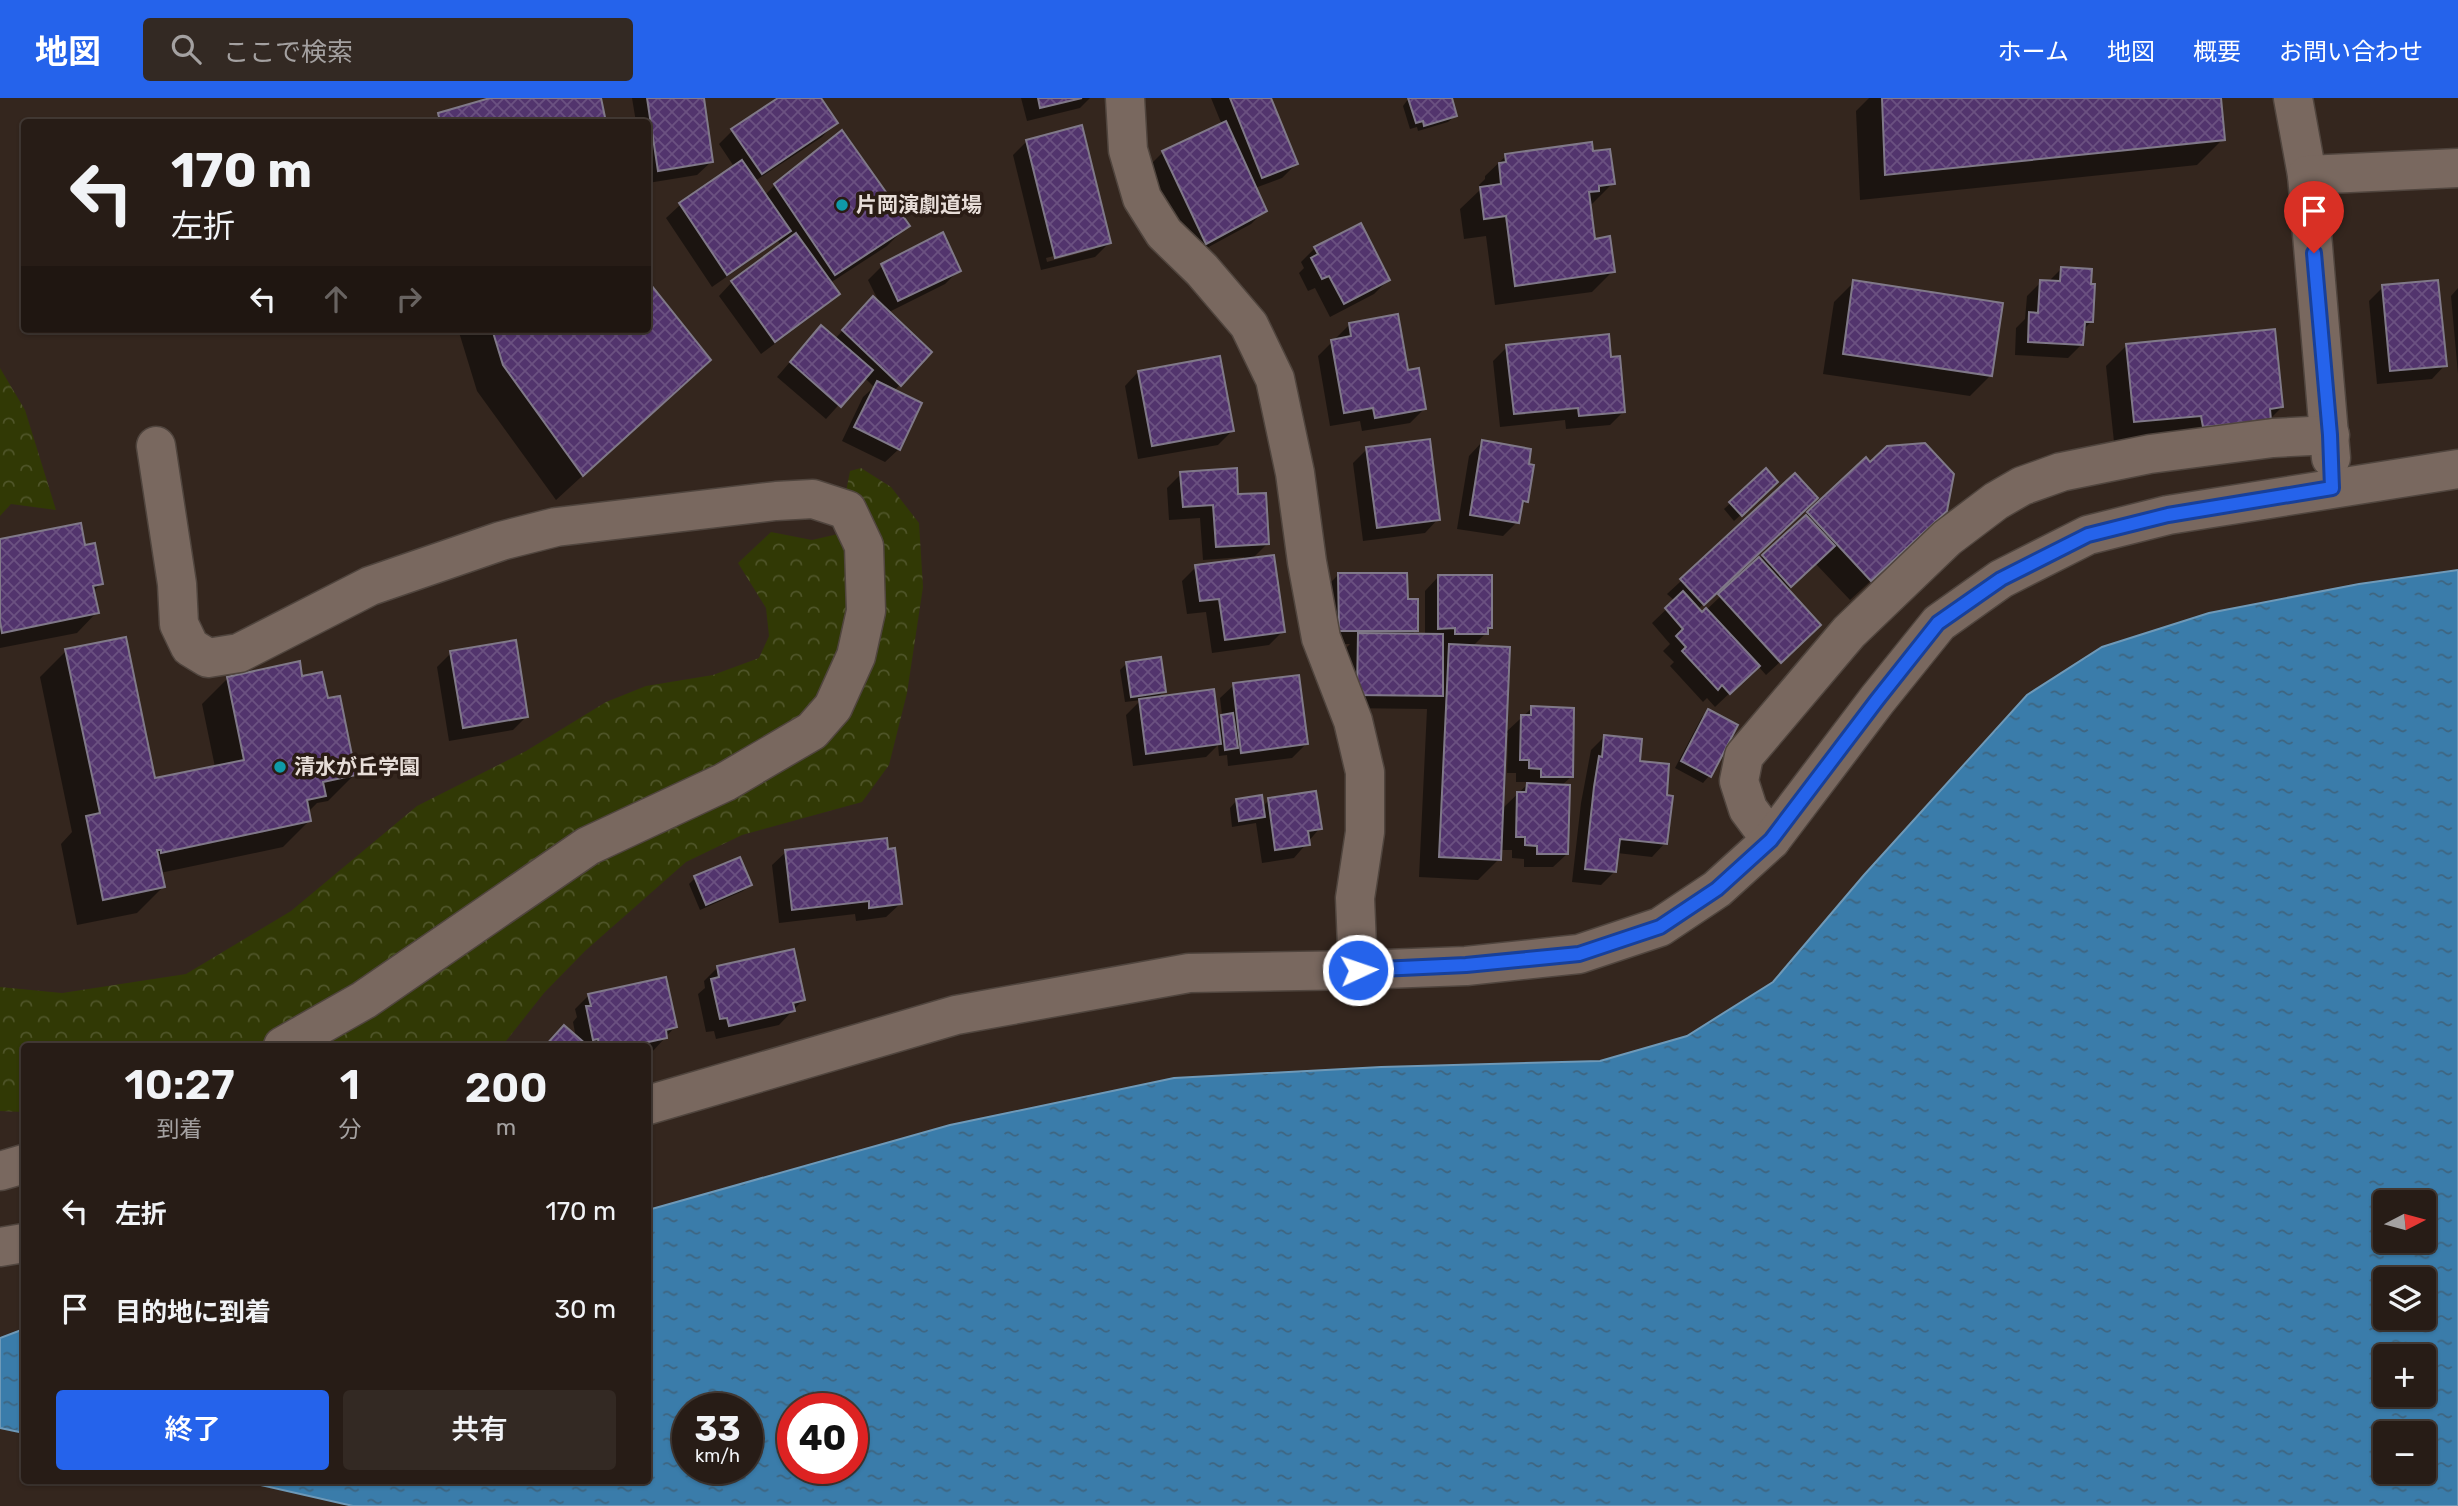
<!DOCTYPE html>
<html lang="ja">
<head>
<meta charset="utf-8">
<style>
  body { margin:0; font-family:Rubik,"Noto Sans JP",sans-serif; background:#332923; color:#f1f3f6; height:100vh; display:flex; flex-direction:column; font-size:26px; white-space:nowrap }
  * { box-sizing:border-box; margin:0 }
  p { font-size:23px; color:#a4a1a1 }
  .icon { flex:none; width:38px; height:38px; fill:none; stroke:currentColor; stroke-width:2; stroke-linecap:round; stroke-linejoin:round }
  .map { position:relative; flex:1; overflow:hidden }
  .panel { position:absolute; left:21px; top:945px; width:630px; height:441px; display:flex; flex-direction:column; background:#271c16; border-radius:7px; box-shadow:0 2px 5px #0004,0 0 0 2px #433a35 }
  .panel>* { flex:none }
  .top-card { position:absolute; left:21px; top:21px; width:630px; height:214px; border-radius:7px; box-shadow:0 2px 5px #0004,0 0 0 2px #433a35; background:#271c16; color:#f1f3f6; overflow:hidden }
  .needle { width:46px; rotate:84deg }
  .fabs { position:absolute; left:2373px; top:1092px; display:grid; gap:14px }
  .fabs a { display:grid; place-items:center; width:63px; height:63px; border-radius:7px; background:#271c16; box-shadow:0 2px 5px #0004,0 0 0 2px #433a35; font-size:35px }
  .speed { position:absolute; left:672px; top:1295px; display:flex; gap:14px; font-size:35px; font-weight:700; text-align:center }
  .speed>* { display:grid; place-content:center; width:91px; height:91px; border-radius:50%; background:#271c16; box-shadow:0 2px 5px #0004,0 0 0 2px #433a35; line-height:1 }
  .speed small { font-size:18px; font-weight:400 }
  .speed .limit { border:10px solid #d22; background:#fff; color:#111 }
  .pin { position:absolute; display:grid; place-items:center; width:60px; height:60px; color:#fff; margin:-72px -30px; border-radius:50% 50% 50% 0; rotate:-45deg; box-shadow:0 0 7px #0007 }
  .pin .icon { rotate:45deg }
  .me { position:absolute; width:77px; margin:-38px; rotate:87deg; stroke-linejoin:round; filter:drop-shadow(0 0 5px #0008) }
  .turn { display:flex; align-items:center; gap:24px; height:147px; padding:0 35px; font-size:32px }
  .turn .icon { width:91px; height:91px; stroke-width:2.5 }
  .turn b { display:block; font-size:49px; line-height:60px }
  .lanes { display:flex; align-items:center; height:66px; padding:0 35px; background:#0003; justify-content:center; gap:35px; direction:ltr }
  .lanes .off { opacity:.35 }
  .eta { display:flex; justify-content:space-evenly; align-items:center; height:119px; text-align:center }
  .eta b { font-size:42px; font-weight:600; line-height:49px }
  .button { display:flex; gap:14px; margin-top:auto; padding:14px 35px }
  .button a { flex:1; height:80px; border-radius:7px; background:#2563eb; color:#fff; font-size:28px; font-weight:600; line-height:80px; text-align:center }
  .button a+a { background:#332923; color:#f1f3f6 }
  ul { padding:0; list-style:none }
  li { display:flex; align-items:center; gap:21px; height:98px; padding:0 35px }
  li div { flex:1 }
  li b { display:block; font-size:26px }
  li em { font-style:normal }
  header { display:flex; align-items:center; gap:42px; box-sizing:border-box; height:98px; padding:0 35px; background:#2563eb; color:#fff }
  header strong { font-size:33px }
  nav { display:flex; gap:38px; margin-inline-start:auto; font-size:24px }
  .search { width:490px; height:63px; background:#332923; display:flex; align-items:center; gap:18px; box-sizing:border-box; padding:0 24px; border-radius:7px; color:#a4a1a1; font-size:26px }
  .map>svg:first-child { display:block }
  .forest { fill:url(#forest-crowns) }
  .water { fill:url(#water-ripples); stroke:#6e99b8; stroke-width:2; fill-rule:evenodd }
  .shadow { fill:#0007; fill-rule:evenodd }
  .building { fill:url(#building-cross-hatch); stroke:#807989; stroke-width:2 }
  .lines { fill:none; stroke-linecap:round; stroke-linejoin:round }
  .minor-casing { stroke:#50453e; stroke-width:41 }
  .minor { stroke:#79685f; stroke-width:38 }
  .route-casing { stroke:#184099; stroke-width:18 }
  .route { stroke:#2563eb; stroke-width:12 }
  .culture-dot { fill:#0f9aa8; stroke:#2a1c15; stroke-width:2.5 }
  .labels { text-anchor:middle; stroke-width:7; stroke-linejoin:round; paint-order:stroke }
  .poi-label { font-size:21px; font-weight:bold; fill:#e7ddd8; stroke:#2a1c15; text-anchor:start }
</style>
</head>
<body>
<header>
<strong>地図</strong>
<div class="search"><svg class="icon" aria-label="search" viewBox="0 0 24 24"><circle cx="10" cy="10" r="6"/><path d="M15 15l6 6"/></svg>ここで検索</div>
<nav><a>ホーム</a><a>地図</a><a>概要</a><a>お問い合わせ</a></nav>
</header>
<div class="map">
<svg width="2458" height="1408" viewBox="0 0 2458 1408">
  <defs>
    <pattern id="forest-crowns" width="20" height="18" patternUnits="userSpaceOnUse" patternTransform="scale(1.75)"><rect width="20" height="18" fill="#313905"/><path d="M2 6a3 3 0 1 1 6 0M12 15a3 3 0 1 1 6 0" fill="none" stroke="#4f5529"/></pattern>
    <pattern id="water-ripples" width="26" height="14" patternUnits="userSpaceOnUse" patternTransform="scale(1.75)"><rect width="26" height="14" fill="#3a7caa"/><path d="M2 4q2-2 4 0t4 0M15 11q2-2 4 0t4 0" fill="none" stroke="#3e6580"/></pattern>
    <pattern id="building-cross-hatch" width="8" height="8" patternUnits="userSpaceOnUse" patternTransform="scale(1.75)"><rect width="8" height="8" fill="#52346d"/><path d="M0 0l8 8M0 8l8-8" fill="none" stroke="#6b5181"/></pattern>
  </defs>
  <rect width="100%" height="100%" fill="#34261e"/>
  <g class="forest">
    <path d="M0,270L25,312L56,412L11,406L0,418Z"/>
    <path d="M861,370L891,389L919,425L923,489L907,595L889,667L862,704L742,737L686,764L585,853L544,895L502,948H24V1014L0,1013V889L62,895L186,876L291,813L417,708L526,653L606,604L646,588L713,577L759,560L769,538L766,510L738,465L771,434L812,442L838,436L850,373Z"/>
  </g>
  <g class="water">
    <path d="M2458,472V1408H353L243,1383L648,1382V1112L950,1027L1174,980L1381,969L1600,963L1687,938L1773,884L1864,777L2027,597L2102,549L2209,515L2359,486ZM2385,1104H2424V1143H2385ZM2385,1181H2424V1220H2385ZM2385,1258H2424V1297H2385ZM688,1311H747V1370H688ZM793,1311H852V1370H793ZM2385,1335H2424V1374H2385Z"/>
    <path d="M24,1231V1335L0,1330V1240Z"/>
  </g>
  <g class="shadow">
    <path d="M496,0H600L604,24H431L439,17Z"/>
    <path d="M632,0H702L711,64L697,77L648,85V24H636Z"/>
    <path d="M781,0H819L835,25L822,39L755,83L764,98L775,87L907,128L887,148L830,185L838,196L824,209L761,256L719,198L732,184L782,148L778,143L712,189L666,120L680,107L735,70L719,46L733,32Z"/>
    <path d="M1021,0H1090L1080,10L1027,23Z"/>
    <path d="M1211,0H1269L1296,66L1282,80L1255,90L1265,112L1251,126L1192,158L1149,68L1163,54L1222,27Z"/>
    <path d="M1409,0H1450L1455,18L1448,24L1418,33L1417,29L1410,31L1403,8Z"/>
    <path d="M1869,0H2220L2223,41L2197,67L1860,102L1856,13Z"/>
    <path d="M1027,43L1109,145L1095,159L1041,172L1013,57ZM1095,148V151L1047,164L1046,160Z"/>
    <path d="M1592,55L1613,85L1592,106H1589L1593,143L1613,173L1592,194L1495,207L1486,138L1464,141L1460,111L1480,92L1479,87L1485,81V78L1506,58Z"/>
    <path d="M943,136L959,172L945,186L887,215L930,254L894,293L899,351L885,364L842,343L863,299L874,289L864,279L826,321L777,279L808,243L835,241L859,214L881,208L868,182L882,168Z"/>
    <path d="M1315,150L1388,182L1374,196L1330,219L1315,190L1308,193L1299,175L1304,170L1301,164Z"/>
    <path d="M2061,171L2091,224L2083,232L2082,246L2068,260L2015,257L2016,230L2025,221L2027,198L2041,184H2048Z"/>
    <path d="M648,180L651,189L709,262L556,402L477,293L458,231H648Z"/>
    <path d="M1854,184L1990,278L1970,298L1823,276L1834,204Z"/>
    <path d="M2383,189L2445,267L2432,281L2377,286L2369,203Z"/>
    <path d="M2458,190V276L2451,198Z"/>
    <path d="M1350,226L1406,274L1424,311L1410,325L1362,333L1360,323L1330,328L1318,258L1332,244L1336,243V240Z"/>
    <path d="M2126,248L2282,309L2249,342L2114,344L2106,268Z"/>
    <path d="M1507,249L1610,261L1624,313L1610,327L1566,331L1565,322L1500,329L1493,263Z"/>
    <path d="M1138,274L1232,333L1218,347L1138,361L1125,288Z"/>
    <path d="M1482,344L1527,403L1520,410L1517,424L1503,438L1457,431L1469,358Z"/>
    <path d="M1367,351L1438,421L1425,435L1363,443L1353,365Z"/>
    <path d="M1766,373L1776,384L1734,423L1724,411Z"/>
    <path d="M1181,376L1236,398L1268,445L1251,462L1283,533L1269,547L1212,555L1206,514L1187,516L1182,483L1196,469L1245,462L1244,459L1203,462L1200,420L1169,422L1167,390Z"/>
    <path d="M1795,378L1802,414L1698,511L1702,516L1808,415L1924,434L1850,502L1815,465L1787,492L1805,541L1766,577L1758,568L1715,609L1707,600L1703,604L1670,568L1674,564L1663,553L1670,546L1652,525L1675,503L1667,496Z"/>
    <path d="M0,443L101,485L93,494L97,514L77,535L0,550Z"/>
    <path d="M1339,476L1406,503L1416,532L1411,538H1425V493L1438,479L1491,530L1472,549L1501,712L1530,684H1516V675H1507L1508,635H1505L1532,610L1571,679L1561,688L1567,756L1553,769H1524V761L1512,760V752H1499V761L1478,782L1419,779L1427,611L1343,610L1345,551L1350,546H1326L1325,490Z"/>
    <path d="M66,553L154,682L215,669L202,606L228,580H301L354,677L328,703L317,705L307,715L309,723L283,749L160,775L163,789L137,815L77,827L61,746L72,734L40,579Z"/>
    <path d="M451,555L527,618L513,632L449,643L437,569Z"/>
    <path d="M1127,565L1164,593L1157,601L1217,623L1222,617L1220,600L1234,587L1306,646L1292,660L1228,668L1227,657L1219,658L1218,647L1206,659L1133,668L1126,617L1141,602L1125,604L1120,572Z"/>
    <path d="M1708,613L1736,628L1709,678L1703,685L1675,670L1702,619Z"/>
    <path d="M1605,638L1638,664L1665,745L1652,759L1617,755L1615,773L1601,787L1572,784L1581,705L1591,652Z"/>
    <path d="M1269,702L1320,730L1294,760L1262,765L1256,725L1232,729L1230,710L1236,703L1262,709Z"/>
    <path d="M786,754L900,806L886,819L856,823L855,816L779,825L772,767Z"/>
    <path d="M695,780L750,787L743,793L700,812L689,786Z"/>
    <path d="M717,870L803,902L779,927L716,941L714,933L706,934L698,896L705,890L704,883Z"/>
    <path d="M589,897L675,929L652,954L648,955V948H546L558,936L576,940L573,924L577,919L575,911Z"/>
  </g>
  <g class="building">
    <path d="M490,0H601L606,24H440L438,15Z"/>
    <path d="M647,0H704L713,64L658,73Z"/>
    <path d="M778,0H821L838,25L762,76L731,31Z"/>
    <path d="M1038,0H1082L1040,10Z"/>
    <path d="M1230,0H1271L1298,66L1262,80Z"/>
    <path d="M1408,0H1452L1457,18L1424,28L1423,23L1416,25Z"/>
    <path d="M1882,0H2221L2225,42L1885,77Z"/>
    <path d="M1226,23L1267,113L1206,146L1162,53Z"/>
    <path d="M1082,27L1111,145L1055,160L1026,42Z"/>
    <path d="M842,32L910,128L835,177L774,86Z"/>
    <path d="M1592,44L1593,53L1610,51L1615,86L1599,88V93L1589,94L1595,141L1610,138L1615,174L1515,188L1506,118L1484,121L1480,89L1501,86L1499,65L1506,64L1505,56Z"/>
    <path d="M742,62L791,133L727,177L679,105Z"/>
    <path d="M1361,125L1390,182L1344,206L1329,178L1322,181L1311,160L1318,156L1314,149Z"/>
    <path d="M943,134L961,173L898,203L881,166Z"/>
    <path d="M796,135L840,196L775,244L731,183Z"/>
    <path d="M2061,169L2092,171L2091,186H2095L2093,224H2085L2083,247L2028,244L2029,214L2038,215L2040,182L2060,183Z"/>
    <path d="M648,175L652,188L711,262L583,378L503,267L492,231H648Z"/>
    <path d="M1853,182L2003,205L1992,278L1843,256Z"/>
    <path d="M2438,182L2447,268L2390,273L2382,187Z"/>
    <path d="M873,198L932,254L901,288L842,232Z"/>
    <path d="M1398,216L1408,272L1419,270L1426,311L1375,320L1373,310L1344,315L1331,242L1351,238L1349,225Z"/>
    <path d="M821,227L873,272L841,309L790,264Z"/>
    <path d="M2275,231L2283,309L2270,311L2271,322L2203,329L2201,318L2134,324L2126,246Z"/>
    <path d="M1609,236L1611,259L1620,258L1625,314L1579,318L1578,310L1514,316L1506,247Z"/>
    <path d="M1220,258L1234,333L1152,348L1138,273Z"/>
    <path d="M877,283L922,305L900,352L854,329Z"/>
    <path d="M1430,341L1440,422L1377,430L1366,349Z"/>
    <path d="M1482,342L1531,351L1529,366L1534,367L1528,404L1523,403L1519,425L1470,417Z"/>
    <path d="M1925,345L1954,376L1947,413L1871,483L1807,414L1866,359L1870,364L1887,348Z"/>
    <path d="M1237,370L1238,396L1266,395L1269,446L1216,449L1213,407L1183,409L1180,374Z"/>
    <path d="M1766,370L1778,384L1742,418L1729,404Z"/>
    <path d="M1795,375L1818,400L1704,507L1680,481Z"/>
    <path d="M1806,417L1835,448L1791,489L1762,457Z"/>
    <path d="M81,425L85,447L95,445L103,486L93,488L99,515L2,535L0,523V441Z"/>
    <path d="M1274,457L1285,534L1225,542L1219,501L1200,503L1195,467Z"/>
    <path d="M1759,459L1821,527L1781,565L1718,496Z"/>
    <path d="M1338,475H1407L1408,501H1418V533H1339Z"/>
    <path d="M1438,477H1492V530H1488V536H1455V530L1438,531Z"/>
    <path d="M1683,493L1702,514L1706,510L1760,568L1730,596L1722,587L1718,592L1682,553L1686,549L1676,538L1683,531L1665,510Z"/>
    <path d="M1358,535L1443,536V598L1357,597Z"/>
    <path d="M126,539L155,680L244,662L227,579L300,563L302,578L322,574L328,600L340,598L356,677L323,684L326,698L307,702L311,723L161,755V752H157L165,789L103,802L86,718L100,715L65,551Z"/>
    <path d="M516,542L528,619L463,630L450,553Z"/>
    <path d="M1449,546L1510,549L1501,762L1439,759Z"/>
    <path d="M1161,559L1166,594L1131,599L1126,564Z"/>
    <path d="M1299,577L1308,646L1241,655L1233,585Z"/>
    <path d="M1214,591L1221,646L1146,656L1139,601Z"/>
    <path d="M1531,608L1574,610L1573,679H1541V671L1529,670V662H1520L1521,617H1531Z"/>
    <path d="M1708,611L1738,627L1711,679L1681,663Z"/>
    <path d="M1233,615L1238,650L1225,652L1221,617Z"/>
    <path d="M1604,637L1642,641L1640,663L1669,666L1667,697L1673,698L1667,746L1620,741L1616,774L1585,771L1594,689L1599,658L1602,659Z"/>
    <path d="M1527,685L1570,687L1568,756H1537V748L1525,747V739H1516L1517,694H1526Z"/>
    <path d="M1316,693L1322,731L1308,733L1310,747L1275,752L1268,700Z"/>
    <path d="M1262,697L1265,719L1239,723L1236,701Z"/>
    <path d="M887,740L888,751L895,750L902,806L869,810V803L792,812L785,752Z"/>
    <path d="M740,759L752,787L706,807L694,778Z"/>
    <path d="M794,851L805,902L793,905L795,913L729,928L727,920L720,921L711,881L719,879L717,868Z"/>
    <path d="M666,879L677,929L666,932L667,940L630,948H599L598,941L593,942L586,908H591L588,896Z"/>
    <path d="M564,927L587,947L585,948H545Z"/>
  </g>
  <g class="lines">
    <defs>
      <g id="minor">
        <path d="M1125,0L1128,52L1142,100L1164,135L1202,172L1249,227L1275,281L1295,375L1307,464L1321,540L1353,623L1365,674V734L1355,800L1358,872"/>
        <path d="M2293,0L2307,77L2331,360"/>
        <path d="M2307,77L2458,70"/>
        <path d="M156,348L177,486L179,526L190,549L208,560L239,555L370,488L501,443L556,429L776,403L813,401L847,412L864,448L866,513L856,558L833,609L812,633L725,684L588,748L364,902L283,948"/>
        <path d="M1771,742L1748,711L1739,683L1744,658L1849,534L1947,440L1996,403L2022,388L2061,374L2150,356L2273,340L2330,337"/>
        <path d="M648,1007L956,917L1189,875L1358,872L1466,868L1579,856L1660,829L1717,791L1771,742L1877,602L1939,525L2001,481L2088,437L2168,417L2458,371"/>
        <path d="M0,1073L24,1066"/>
        <path d="M0,1149L24,1145"/>
      </g>
    </defs>
    <use href="#minor" class="minor-casing"/>
    <use href="#minor" class="minor"/>
  </g>
  <g class="lines">
    <defs>
      <path id="route" d="M1358,872L1466,867L1579,856L1660,829L1717,791L1771,742L1877,602L1938,525L2001,481L2088,437L2168,417L2332,390L2330,337L2314,155"/>
    </defs>
    <use href="#route" class="route-casing"/>
    <use href="#route" class="route"/>
  </g>
  <g class="culture-dot">
    <circle cx="842" cy="107" r="7"/>
    <circle cx="280" cy="669" r="7"/>
  </g>
  <g class="labels">
    <g class="poi-label">
      <text x="856" y="114">片岡演劇道場</text>
      <text x="294" y="676">清水が丘学園</text>
    </g>
  </g>
</svg>
<div class="fabs">
<a><svg class="needle" viewBox="-14 -14 28 28"><path d="M0-13l5 13h-10z" fill="#e53935"/><path d="M0 13l5-13h-10z" fill="#a4a1a1"/></svg></a>
<a><svg class="icon" aria-label="layers" viewBox="0 0 24 24"><path d="M12 4l9 5-9 5-9-5zM3 14l9 5 9-5"/></svg></a>
<a>+</a>
<a>−</a>
</div>
<div class="speed"><div>33<small>km/h</small></div><div class="limit">40</div></div>
<div class="pin" style="left:2314px;top:155px;background:#d93025"><svg class="icon" aria-label="arrive" viewBox="0 0 24 24"><path d="M6 21V4h12l-3 4 3 4H6"/></svg></div>
<svg class="me" style="left:1358px;top:872px" viewBox="-20 -20 40 40"><circle r="17" fill="#2563eb" stroke="#fff" stroke-width="3"/><path d="M0-11L8 9 0 5-8 9z" fill="#fff"/></svg>
<div class="top-card">
<div class="turn"><svg class="icon" aria-label="left" viewBox="0 0 24 24"><path d="M17 20v-9H6M10 6l-5 5 5 5"/></svg><div><b>170 m</b>左折</div></div>
<div class="lanes"><svg class="icon" aria-label="left" viewBox="0 0 24 24"><path d="M17 20v-9H6M10 6l-5 5 5 5"/></svg><svg class="icon off" aria-label="ahead" viewBox="0 0 24 24"><path d="M12 20V5M6 11l6-6 6 6"/></svg><svg class="icon off" aria-label="right" viewBox="0 0 24 24"><path d="M7 20v-9h11M14 6l5 5-5 5"/></svg></div>
</div>
<section class="panel">
<div class="eta">
<div><b>10:27</b><p>到着</p></div>
<div><b>1</b><p>分</p></div>
<div><b>200</b><p>m</p></div>
</div>
<ul>
<li><svg class="icon" aria-label="left" viewBox="0 0 24 24"><path d="M17 20v-9H6M10 6l-5 5 5 5"/></svg><div><b>左折</b></div><em>170 m</em></li>
<li><svg class="icon" aria-label="arrive" viewBox="0 0 24 24"><path d="M6 21V4h12l-3 4 3 4H6"/></svg><div><b>目的地に到着</b></div><em>30 m</em></li>
</ul>
<div class="button"><a>終了</a><a>共有</a></div>
</section>
</div>
</body>
</html>
